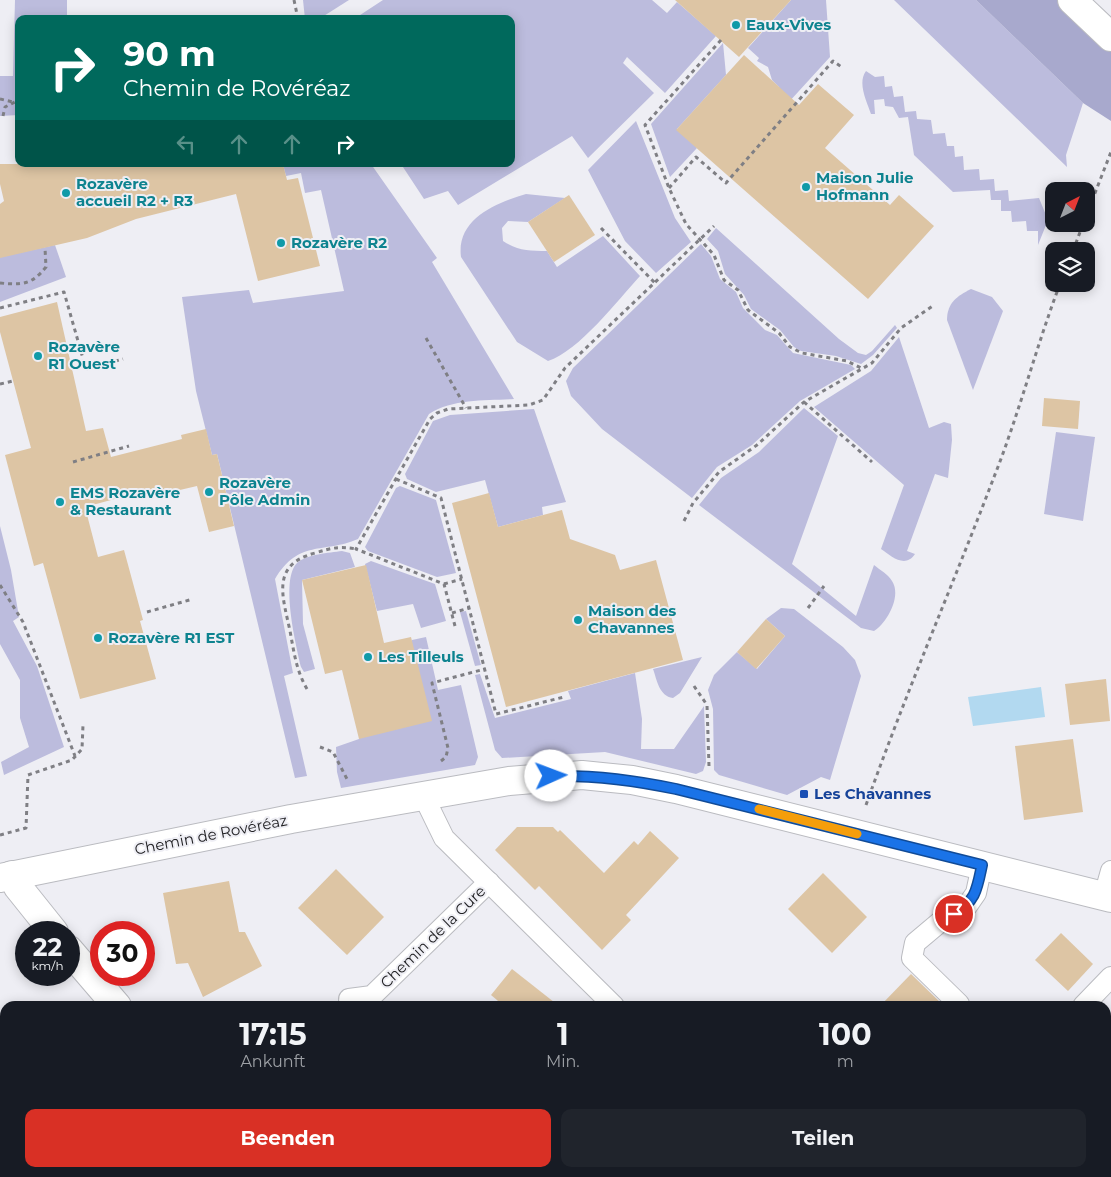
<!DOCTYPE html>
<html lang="de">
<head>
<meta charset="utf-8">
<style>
  body { margin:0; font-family:Montserrat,sans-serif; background:#20242c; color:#f1f3f6; height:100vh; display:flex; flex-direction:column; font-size:19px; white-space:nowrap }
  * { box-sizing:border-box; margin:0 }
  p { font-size:16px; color:#9ea1a6 }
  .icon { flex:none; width:28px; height:28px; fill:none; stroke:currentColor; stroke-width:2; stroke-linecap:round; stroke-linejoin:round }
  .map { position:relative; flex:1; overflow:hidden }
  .panel { position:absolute; left:0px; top:1001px; width:1111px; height:176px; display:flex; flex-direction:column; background:#171b24; border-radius:15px 15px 0 0; box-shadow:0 2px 12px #0003 }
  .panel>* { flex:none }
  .guide { position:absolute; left:15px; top:15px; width:500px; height:152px; border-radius:10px; box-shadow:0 2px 12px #0003; background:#00695c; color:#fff; overflow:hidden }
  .needle { width:32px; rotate:42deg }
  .fabs { position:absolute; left:1045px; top:182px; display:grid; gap:10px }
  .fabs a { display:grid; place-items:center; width:50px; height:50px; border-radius:10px; background:#171b24; box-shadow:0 2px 12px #0003; font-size:25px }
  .speed { position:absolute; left:15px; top:921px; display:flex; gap:10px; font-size:25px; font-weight:700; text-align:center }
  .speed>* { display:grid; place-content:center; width:65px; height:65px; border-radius:50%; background:#171b24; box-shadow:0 2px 12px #0003; line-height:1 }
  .speed small { font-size:12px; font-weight:400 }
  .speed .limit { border:8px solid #d22; background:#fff; color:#111 }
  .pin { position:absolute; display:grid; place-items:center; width:42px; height:42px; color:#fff; margin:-21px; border:2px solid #fff; border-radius:50%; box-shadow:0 1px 5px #0007 }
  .me { position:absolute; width:55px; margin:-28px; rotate:88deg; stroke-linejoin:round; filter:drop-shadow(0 0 4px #0008) }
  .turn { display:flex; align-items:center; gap:18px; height:105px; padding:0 25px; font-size:22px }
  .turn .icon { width:65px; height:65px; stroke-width:2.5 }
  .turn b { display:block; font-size:35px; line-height:42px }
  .lanes { display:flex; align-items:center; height:48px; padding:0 25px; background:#0003; justify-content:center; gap:25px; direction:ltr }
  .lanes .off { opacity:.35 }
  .eta { display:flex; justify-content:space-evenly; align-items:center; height:85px; text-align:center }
  .eta b { font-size:30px; font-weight:700; line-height:35px }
  .button { display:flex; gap:10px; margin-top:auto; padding:10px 25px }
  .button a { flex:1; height:58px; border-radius:10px; background:#d93025; color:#fff; font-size:20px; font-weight:700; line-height:58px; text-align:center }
  .button a+a { background:#20242c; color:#f1f3f6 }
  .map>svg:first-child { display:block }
  .green { fill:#bcbcdd }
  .forest { fill:#a8a9cd }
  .water { fill:#b2d9f0 }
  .building { fill:#ddc5a4 }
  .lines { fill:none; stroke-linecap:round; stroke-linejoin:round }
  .service-casing { stroke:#babbc0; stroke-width:22 }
  .minor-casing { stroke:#babbc0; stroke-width:30 }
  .path { stroke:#7f7f84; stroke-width:3; stroke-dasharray:4 4; stroke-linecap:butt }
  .service { stroke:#fff; stroke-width:20 }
  .minor { stroke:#fff; stroke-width:28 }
  .route-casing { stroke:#114b97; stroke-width:12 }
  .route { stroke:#1a73e8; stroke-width:9 }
  .slow { stroke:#f59e0b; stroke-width:9 }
  .culture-dot { fill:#0f9aa8; stroke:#eeeef4; stroke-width:2 }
  .transit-dot { fill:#1a4fb4; stroke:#eeeef4; stroke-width:2 }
  .labels { text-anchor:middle; stroke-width:4; stroke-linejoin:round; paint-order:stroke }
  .culture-label { font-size:15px; font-weight:bold; fill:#0d838f; stroke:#eeeef4; text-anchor:start }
  .transit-label { font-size:15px; font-weight:bold; fill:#164399; stroke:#eeeef4; text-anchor:start }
  .street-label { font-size:15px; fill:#222225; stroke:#eeeef4 }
</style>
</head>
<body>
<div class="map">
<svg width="1111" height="1177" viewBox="0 0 1111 1177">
  <rect width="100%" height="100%" fill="#eeeef4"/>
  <g class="green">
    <path d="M15,0H67V19H19V115L0,116V76H13Z"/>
    <path d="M303,0H349L319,19H305Z"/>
    <path d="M383,0H652L667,13L677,2L716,36L665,93L627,57L623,63L654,93L588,158L572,136L458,205L448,191L424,199L401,164H511V19H354Z"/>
    <path d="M791,0H826L830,57L726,171L714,159L779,87L772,80L768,67L757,61L759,58L748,48Z"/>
    <path d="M894,0H976L1083,103L1066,155L1067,167Z"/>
    <path d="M723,43L726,75L677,129L697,148L670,177L651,124Z"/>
    <path d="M866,71L875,77L884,76L885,87L892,86L894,97L903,96L905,112L916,111L917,119L931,120L933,134L945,133L947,146H954L955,157L963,156L964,170L979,169L980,180L994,179L995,191L1008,190L1009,201L1039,198L1048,220L1038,245V231H1027L1026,221L1012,222L1011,211H1001V200H991L990,190L953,192L914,155L908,117L899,118L893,107L885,106L884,99L874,100L875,114H871C867,102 857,83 866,71Z"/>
    <path d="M636,121L675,218L691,242L656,273L625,241L588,170Z"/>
    <path d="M283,164H371L437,258L432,262L514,399C486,401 454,398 429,414L358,539C323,554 299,539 275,579L293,673L284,676L307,776L295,778L217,454L212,455L196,391L182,297L249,290L253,303L344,291L321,190L305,193L301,173L286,176Z"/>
    <path d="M526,194L565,198L528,222L508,221L502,228L503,241C518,251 529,251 547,251L557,267L603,236L640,276C617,301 579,351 548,361L517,342L461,257C456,219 496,203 526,194Z"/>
    <path d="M716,228L839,339L858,353L866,355L872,351L895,325L897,328L873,355L861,364L836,356L801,351L794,347L780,330L751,309L744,295L725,274L718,251L707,239Z"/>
    <path d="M701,244L711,256L720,279L736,292L743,308L765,330L777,335L793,353L851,365L855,369L800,401L752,445L717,467L692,498L602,429L571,396L566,381L573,368Z"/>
    <path d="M55,245L66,277L0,302V257Z"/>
    <path d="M971,289L992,297L1003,311L973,390L947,320C947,303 957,296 971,289Z"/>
    <path d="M899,337L929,428L944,422L951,424L952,440L948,478L935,474L907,551L915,554C905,569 891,556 881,549L904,485L814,407L871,371Z"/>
    <path d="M804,408L838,436L792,564L856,616L874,565C880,570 888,574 892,581C902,596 887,623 874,631L861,628L699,505L721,478L759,452Z"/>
    <path d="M534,409L566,502L542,507L543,515L498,527L485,480L436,492L407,479L405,474L433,421L450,415Z"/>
    <path d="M1056,432L1095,437L1083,521L1044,514Z"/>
    <path d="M400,486L436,500L456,573L437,577L368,551L365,547L396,488Z"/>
    <path d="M0,526L11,570L19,617L13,621L37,666L64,747L4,775L1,762L29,747L20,718V680L0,644Z"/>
    <path d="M342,551L350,553L355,567L302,580L303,624L315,669L304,672L301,667C296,645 280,580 297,563C307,554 329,553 342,551Z"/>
    <path d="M371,561L435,584L446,621L421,628L413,604L377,611L365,564Z"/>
    <path d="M781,608L794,609L843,647L855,660L861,676L830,780L821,777L787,795L719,775L714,770L713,709L708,690L714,675L737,652L757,669L785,636L766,619Z"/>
    <path d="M466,611L481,665L475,666L460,612Z"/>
    <path d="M426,637L438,690L461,685L478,757L475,765L341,788L337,772L336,747L359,739L412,640Z"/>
    <path d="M702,657L680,693L673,698C659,696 657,680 653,669Z"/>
    <path d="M635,673L642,719L641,749H674L704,706L706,762L703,771L696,774L605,752L502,758L495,750L475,675L480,674L495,718L571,699L568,691Z"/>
  </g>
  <path class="forest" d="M976,0H1063L1111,48V121L1083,103Z"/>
  <path class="water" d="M1041,687L1045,717L973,726L968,697Z"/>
  <g class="building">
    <path d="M675,0H791L739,57Z"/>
    <path d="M744,55L799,105L818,84L854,115L825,148L890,205L899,195L934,226L868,299L676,130Z"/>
    <path d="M0,164H283L287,180L298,178L320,266L258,281L236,194L136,219L87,238L0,258V204L4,201L0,184Z"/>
    <path d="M569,195L595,235L554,262L528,222Z"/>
    <path d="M57,302L86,431L103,428L111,457L182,439L181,435L206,429L212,455L217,454L234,526L209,532L197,486L154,496L152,489L85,507L98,557L124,550L143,620L140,621L156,679L80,699L43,563L34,566L5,455L31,448L0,332V317Z"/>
    <path d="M1044,398L1080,401L1078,429L1042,426Z"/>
    <path d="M489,493L498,527L562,510L570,539L615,555L620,570L656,560L683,660L506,707L452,503Z"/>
    <path d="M366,565L384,643L411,637L432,721L359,739L342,670L325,674L302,580Z"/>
    <path d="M766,619L785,636L756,669L737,652Z"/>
    <path d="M1106,679L1110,721L1070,725L1065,684Z"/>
    <path d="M1073,739L1083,812L1024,820L1015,746Z"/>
    <path d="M517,827H553L558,832L560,830L604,873L634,841L638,845L650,831L679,858L626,915L631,920L602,950L539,886L535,890L495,850Z"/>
    <path d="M336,869L384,917L347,955L298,908Z"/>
    <path d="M823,873L867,917L832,953L788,909Z"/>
    <path d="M229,881L239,932H245L262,966L203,997L188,963L176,964L163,893Z"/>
    <path d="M1061,933L1093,964L1068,991L1035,960Z"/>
    <path d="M512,969L559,1006H504L491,995Z"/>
    <path d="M911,974L944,1006H880Z"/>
  </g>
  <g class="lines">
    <defs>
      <g id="service">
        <path d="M423,795L444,838L614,1006"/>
        <path d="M1104,896L1111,871"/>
        <path d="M349,999L372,996L489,882"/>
        <path d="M959,1004L912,958L915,943L940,922L967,906L976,893L982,865"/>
        <path d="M1083,1006L1111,977"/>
        <path d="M921,1177L926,1172"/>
      </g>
      <g id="minor">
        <path d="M1072,0L1111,37"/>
        <path d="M12,875L18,887L54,932"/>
        <path d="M0,878L291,819L509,781L582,775L632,780L676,789L1111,898"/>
        <path d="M69,950L117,1006"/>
        <path d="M260,1172L264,1177"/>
      </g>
    </defs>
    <use href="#service" class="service-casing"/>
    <use href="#minor" class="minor-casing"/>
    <g class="path">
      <path d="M294,0L298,19"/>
      <path d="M721,40L645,125L669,188L686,224L714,255L724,280L738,290L748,310L779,333L790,347L802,353L847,361L863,369"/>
      <path d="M0,99L13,102"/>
      <path d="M3,116L5,107L19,100"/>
      <path d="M669,188L696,157L726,183L833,61L843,68"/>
      <path d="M1086,216L1111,152"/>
      <path d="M601,228L655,283"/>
      <path d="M1073,251L1083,224"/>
      <path d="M0,283C21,285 32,285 46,267L45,248"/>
      <path d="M0,308L64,292L86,369L123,359"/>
      <path d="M426,338L466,408"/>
      <path d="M0,384L13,381"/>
      <path d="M804,402L872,462"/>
      <path d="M73,462L129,446"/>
      <path d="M396,479L441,498L496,714L564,697"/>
      <path d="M684,521L693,503L719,472L757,445L804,402L872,363L901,328L934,305"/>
      <path d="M444,584L462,579"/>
      <path d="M0,585L23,622L75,756"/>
      <path d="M808,608L824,586"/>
      <path d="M147,612L193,599"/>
      <path d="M452,613L469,608"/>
      <path d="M455,626L444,584L356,549L430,419L437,413L448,409L529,405L543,400L565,368L714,226"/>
      <path d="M694,686L707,705L709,766"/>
      <path d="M307,689C296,670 294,652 290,631C283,597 270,565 315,553C331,548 339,546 356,549"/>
      <path d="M320,747L333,752L347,779"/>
      <path d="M441,761L446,757L448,748L432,683L485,669"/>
      <path d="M866,805C905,695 952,587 994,477C1019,414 1036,347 1060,284"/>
      <path d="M0,835L26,828L28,775L72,760L82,749L83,725"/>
      <path d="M103,1177L105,1172"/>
    </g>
    <use href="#service" class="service"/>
    <use href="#minor" class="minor"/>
  </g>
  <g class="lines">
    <defs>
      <path id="route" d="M551,776C594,775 634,780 676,789L982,865C977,889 976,901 954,914"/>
    </defs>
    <use href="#route" class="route-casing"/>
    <use href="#route" class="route"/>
    <path class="slow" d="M759,809L857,834"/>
  </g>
  <g class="culture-dot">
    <circle cx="736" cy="25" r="5"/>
    <circle cx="806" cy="187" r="5"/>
    <circle cx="66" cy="193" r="5"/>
    <circle cx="281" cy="243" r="5"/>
    <circle cx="38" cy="356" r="5"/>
    <circle cx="209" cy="492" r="5"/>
    <circle cx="60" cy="502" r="5"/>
    <circle cx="578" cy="620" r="5"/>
    <circle cx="98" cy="638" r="5"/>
    <circle cx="368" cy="657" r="5"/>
  </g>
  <rect class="transit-dot" x="799" y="789" width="10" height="10" rx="2.5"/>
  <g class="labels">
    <g class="culture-label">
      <text x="746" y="30">Eaux-Vives</text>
      <text x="816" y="183">Maison Julie<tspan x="816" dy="17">Hofmann</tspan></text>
      <text x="76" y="189">Rozavère<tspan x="76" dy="17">accueil R2 + R3</tspan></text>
      <text x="291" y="248">Rozavère R2</text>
      <text x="48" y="352">Rozavère<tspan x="48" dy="17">R1 Ouest</tspan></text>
      <text x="219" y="488">Rozavère<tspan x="219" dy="17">Pôle Admin</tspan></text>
      <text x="70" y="498">EMS Rozavère<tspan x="70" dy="17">&amp; Restaurant</tspan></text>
      <text x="588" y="616">Maison des<tspan x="588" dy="17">Chavannes</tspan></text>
      <text x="108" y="643">Rozavère R1 EST</text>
      <text x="378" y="662">Les Tilleuls</text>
    </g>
    <g class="transit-label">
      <text x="814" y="799">Les Chavannes</text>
    </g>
    <g class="street-label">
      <text transform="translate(211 835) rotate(-11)" y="5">Chemin de Rovéréaz</text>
      <text transform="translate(433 937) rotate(-44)" y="5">Chemin de la Cure</text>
    </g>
  </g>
</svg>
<div class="fabs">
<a><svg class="needle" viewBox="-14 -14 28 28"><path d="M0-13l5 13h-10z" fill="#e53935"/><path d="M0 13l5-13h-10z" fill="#9ea1a6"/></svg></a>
<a><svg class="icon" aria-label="layers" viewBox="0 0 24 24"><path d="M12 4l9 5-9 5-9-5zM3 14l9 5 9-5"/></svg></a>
</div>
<div class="speed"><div>22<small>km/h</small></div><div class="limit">30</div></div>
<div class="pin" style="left:954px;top:914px;background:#d93025"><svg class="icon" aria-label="arrive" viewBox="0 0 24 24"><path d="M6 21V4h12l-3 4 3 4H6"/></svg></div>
<svg class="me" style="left:551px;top:776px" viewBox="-20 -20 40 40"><circle r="19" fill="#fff"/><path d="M0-13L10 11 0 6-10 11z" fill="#1a73e8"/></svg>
<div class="guide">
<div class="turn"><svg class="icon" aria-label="right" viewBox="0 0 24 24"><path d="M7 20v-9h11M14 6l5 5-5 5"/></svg><div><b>90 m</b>Chemin de Rovéréaz</div></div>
<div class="lanes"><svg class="icon off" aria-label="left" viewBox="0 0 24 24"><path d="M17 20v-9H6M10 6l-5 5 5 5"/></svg><svg class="icon off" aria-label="ahead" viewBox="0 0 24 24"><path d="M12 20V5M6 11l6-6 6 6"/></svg><svg class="icon off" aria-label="ahead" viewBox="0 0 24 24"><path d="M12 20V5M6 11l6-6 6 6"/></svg><svg class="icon" aria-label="right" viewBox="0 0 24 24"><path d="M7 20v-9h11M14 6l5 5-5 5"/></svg></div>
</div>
<section class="panel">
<div class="eta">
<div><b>17:15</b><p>Ankunft</p></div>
<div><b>1</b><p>Min.</p></div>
<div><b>100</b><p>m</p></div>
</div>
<div class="button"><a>Beenden</a><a>Teilen</a></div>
</section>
</div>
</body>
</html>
